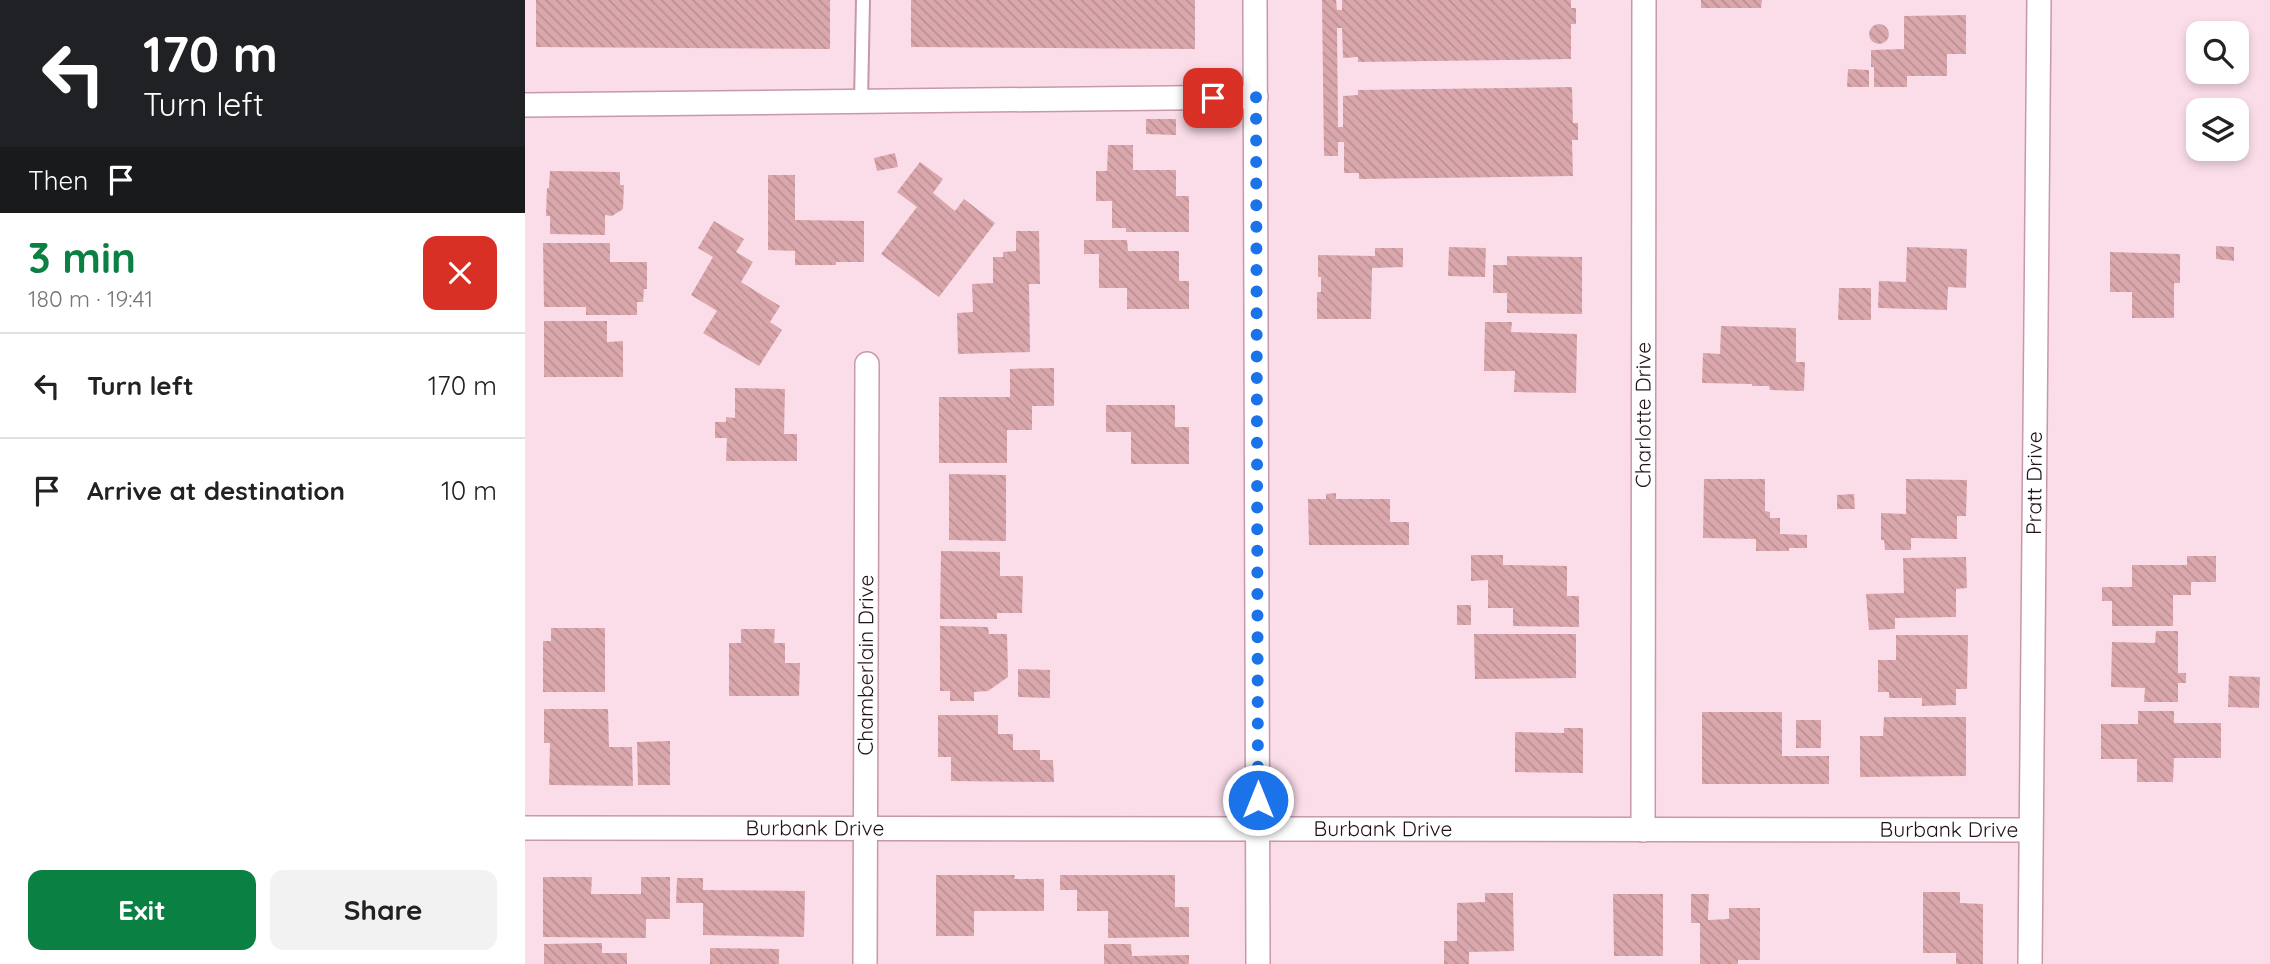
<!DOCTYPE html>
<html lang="en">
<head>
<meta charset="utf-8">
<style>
  body { margin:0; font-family:Quicksand,sans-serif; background:#f2f2f2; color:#222; height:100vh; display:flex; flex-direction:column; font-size:26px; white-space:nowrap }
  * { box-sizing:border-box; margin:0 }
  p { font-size:23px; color:#767676 }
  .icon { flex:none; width:38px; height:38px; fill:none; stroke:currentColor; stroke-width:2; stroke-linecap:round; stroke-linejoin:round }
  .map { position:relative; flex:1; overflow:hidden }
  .side { display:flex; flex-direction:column; background:#fff; width:525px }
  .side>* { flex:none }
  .banner { background:#202124; color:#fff; overflow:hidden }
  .buttons { position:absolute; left:1661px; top:21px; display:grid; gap:14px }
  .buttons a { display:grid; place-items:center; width:63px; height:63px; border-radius:14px; background:#fff; box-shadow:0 4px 10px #0003; font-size:35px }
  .pin { position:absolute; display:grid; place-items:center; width:60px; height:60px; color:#fff; margin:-30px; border-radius:14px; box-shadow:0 4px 10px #0006 }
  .me { position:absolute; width:77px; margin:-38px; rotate:0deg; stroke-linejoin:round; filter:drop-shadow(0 0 5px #0008) }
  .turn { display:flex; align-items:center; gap:24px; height:147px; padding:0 28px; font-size:32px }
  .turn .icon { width:91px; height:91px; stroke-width:2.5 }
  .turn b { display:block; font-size:49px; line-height:60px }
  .then { display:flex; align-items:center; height:66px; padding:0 28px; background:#0003; gap:14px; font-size:26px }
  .round { display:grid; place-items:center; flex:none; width:74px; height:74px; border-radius:14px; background:#f2f2f2 }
  .head { display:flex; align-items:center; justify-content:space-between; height:119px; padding:0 28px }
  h1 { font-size:42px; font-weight:800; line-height:52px; color:#0b8043 }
  .primary-button { display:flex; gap:14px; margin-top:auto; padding:14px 28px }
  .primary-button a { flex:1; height:80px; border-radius:14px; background:#0b8043; color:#fff; font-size:28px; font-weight:800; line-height:80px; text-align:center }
  .primary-button a+a { background:#f2f2f2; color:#222 }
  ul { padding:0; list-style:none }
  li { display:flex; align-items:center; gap:21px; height:105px; padding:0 28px; border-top:2px solid #e0e0e0 }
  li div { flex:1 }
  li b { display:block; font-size:26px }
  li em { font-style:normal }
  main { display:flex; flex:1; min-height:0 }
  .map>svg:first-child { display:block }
  .building { fill:url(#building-back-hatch) }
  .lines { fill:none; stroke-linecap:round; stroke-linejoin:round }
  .lane-casing { stroke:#c698ac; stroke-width:16 }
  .street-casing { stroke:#c698ac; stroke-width:26 }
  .lane { stroke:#fff; stroke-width:12 }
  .street { stroke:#fff; stroke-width:23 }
  .route { stroke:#1a73e8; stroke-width:12; stroke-dasharray:0 21.6 }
  .labels { text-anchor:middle; stroke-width:6; stroke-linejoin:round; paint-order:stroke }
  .street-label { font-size:21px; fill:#221119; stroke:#fff }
</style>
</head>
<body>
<main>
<section class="side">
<div class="banner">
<div class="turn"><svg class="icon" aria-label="left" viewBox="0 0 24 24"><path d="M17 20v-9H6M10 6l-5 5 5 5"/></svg><div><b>170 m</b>Turn left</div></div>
<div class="then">Then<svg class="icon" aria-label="arrive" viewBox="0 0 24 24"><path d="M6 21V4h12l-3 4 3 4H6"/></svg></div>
</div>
<div class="head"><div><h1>3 min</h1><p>180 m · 19:41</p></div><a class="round" style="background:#d93025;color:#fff"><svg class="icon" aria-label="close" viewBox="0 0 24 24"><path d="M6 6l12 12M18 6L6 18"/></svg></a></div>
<ul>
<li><svg class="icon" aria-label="left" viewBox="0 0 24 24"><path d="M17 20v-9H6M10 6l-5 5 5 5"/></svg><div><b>Turn left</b></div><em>170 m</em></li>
<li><svg class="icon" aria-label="arrive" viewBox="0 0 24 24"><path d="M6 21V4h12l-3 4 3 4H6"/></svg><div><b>Arrive at destination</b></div><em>10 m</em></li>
</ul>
<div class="primary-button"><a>Exit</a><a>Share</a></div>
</section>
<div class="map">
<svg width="1745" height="964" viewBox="0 0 1745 964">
  <defs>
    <pattern id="building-back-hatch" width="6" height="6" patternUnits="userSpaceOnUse" patternTransform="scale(1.75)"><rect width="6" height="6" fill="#daa7ac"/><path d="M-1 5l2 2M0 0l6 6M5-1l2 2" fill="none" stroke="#bb8f93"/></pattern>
  </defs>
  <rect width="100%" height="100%" fill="#fbdde9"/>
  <g class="building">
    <path d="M11,0H305V49L11,47Z"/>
    <path d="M386,0H670V49L386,47Z"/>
    <path d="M797,0H811L812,10H817V0H1046V8H1051V24H1046V59L833,62V57L818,58L817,28H812L813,127H818V96L833,95V90L1047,87L1048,123H1053V140H1047L1048,176L834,179V173H819V142H813V156H799Z"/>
    <path d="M1176,0H1237L1236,8H1176Z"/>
    <path d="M1441,15V54H1422V76H1382V87H1349V67H1346V50L1379,49V16Z"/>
    <circle cx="1354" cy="34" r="10"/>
    <path d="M1323,69L1344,70V87H1322Z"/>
    <path d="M621,119H651V135L621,134Z"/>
    <path d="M583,145H608V170H651V196H664V232H601V228H587V201H571V171H582Z"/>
    <path d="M370,153L373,167L352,171L349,158Z"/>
    <path d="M395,162L418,179L408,193L430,211L439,199L470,223L414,297L356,254L392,207L372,192Z"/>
    <path d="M25,171L95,172V185H99L98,209L87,216L80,215V235L25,234V216H21L22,188H24Z"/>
    <path d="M243,175H270V220L339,221V262H311V265H270V251L243,250Z"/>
    <path d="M189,221L219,239L211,252L228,262L216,282L255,306L245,322L257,330L234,366L178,333L192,311L166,295L188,257L173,248Z"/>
    <path d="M491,231H514L515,284H504L505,352L433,354L432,313L448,312L447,284L468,283V257H478V252L491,251Z"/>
    <path d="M559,240H602L603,251H654V281H664V309H602V288H574V254H559Z"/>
    <path d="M18,243H85V262H122V289H119L118,302H112V315H61V307H19Z"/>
    <path d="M1691,246L1709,247V261L1691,259Z"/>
    <path d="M924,247L961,248L960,277L923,276Z"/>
    <path d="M1382,247L1442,249L1441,288L1423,287L1422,310L1353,308L1354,281L1381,282Z"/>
    <path d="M850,248H878V267L847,268L846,319H792V292H796V277H793V255L850,256Z"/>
    <path d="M1585,252L1655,254V283H1649V318H1607V292H1585Z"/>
    <path d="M982,256L1057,257V314L982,313V293H968V265H982Z"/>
    <path d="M1314,288H1346V320H1313Z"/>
    <path d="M19,321H82V342L98,341V377H19Z"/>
    <path d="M960,322H987L986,332L1052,334L1051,393L989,392L990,371H959Z"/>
    <path d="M1196,326L1271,328V362H1280L1279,391L1245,390L1244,386H1227V384L1177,383L1178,353L1195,354Z"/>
    <path d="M529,368V406H507V430H482V463H414V397H485V369Z"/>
    <path d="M210,388L260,389L259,434H272V461H201L202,438H190V422H201V417L210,418Z"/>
    <path d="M581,405H650V427H664V464H606V432H581Z"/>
    <path d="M424,474L481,475V541L424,540Z"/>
    <path d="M1179,479H1240V511L1245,512V518H1255V534L1282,535V548H1264V551H1231V539L1178,538Z"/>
    <path d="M1381,479L1442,480L1441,516H1432V539L1386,538V550H1360L1359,540H1356V513L1381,514Z"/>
    <path d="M811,493V499H865V522H884V545H784L783,499H801V494Z"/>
    <path d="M1329,494L1330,509H1312V495Z"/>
    <path d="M416,551L475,552V576H498L497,613H472V619H415Z"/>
    <path d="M946,555H978V565L1042,566V596H1054V627L988,626V608H963V580L946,581Z"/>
    <path d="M1662,556H1691V582H1666V595H1648V626H1587V601H1577V587H1607V565H1662Z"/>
    <path d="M1441,557L1442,588L1431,589V617L1370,618V629L1344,630L1341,594L1379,593L1378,558Z"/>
    <rect x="932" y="605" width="14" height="20"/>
    <path d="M415,626L463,627L464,634H482L483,677L463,691L449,692V701H425V691H415Z"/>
    <path d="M26,628H80V692H18V641H26Z"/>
    <path d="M216,629H250L249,643H260V663H275L274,696H204V643H216Z"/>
    <path d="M1631,631H1653V673H1661V683H1653V702H1619L1620,688L1586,687L1587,642L1630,643Z"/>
    <path d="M949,634H1051V678L950,679Z"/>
    <path d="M1371,635H1443L1442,689H1431V705L1397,706V698H1364V692H1353V660H1371Z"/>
    <path d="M493,669L525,670V698L493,697Z"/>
    <path d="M1704,676L1735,677L1734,708L1703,707Z"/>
    <path d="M19,709H83L84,747H107L108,786L24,785L25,743H19Z"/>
    <path d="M1613,711H1649V723H1696V758H1649L1648,782H1612V759H1576V724H1613Z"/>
    <path d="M1177,712H1257V756H1304V784H1177Z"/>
    <path d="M413,715H473V734H488V750H515V760H528L529,782L426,781V757H413Z"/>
    <path d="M1359,717H1441V776L1335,777V736H1358Z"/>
    <rect x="1271" y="720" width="25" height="28"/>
    <path d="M1039,728H1058V773L990,772V732L1039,733Z"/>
    <path d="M145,741V785H113L112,742Z"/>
    <path d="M411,875H490L489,879H519V911H449V936H411Z"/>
    <path d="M535,875H650V907H664V937L583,938V911H552V890H535Z"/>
    <path d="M18,877H67L66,894H116V877H145V919H121V938L18,937Z"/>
    <path d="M152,878H178V890L280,891L279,937L178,935V903H151Z"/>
    <path d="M1398,892H1435V903L1458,904V964H1431V953H1398Z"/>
    <path d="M960,893H988L989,951L944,952V964H919V941H932V903L960,902Z"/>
    <path d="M1088,894H1138V956H1089Z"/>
    <path d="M1166,894H1184L1183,920L1204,919V908H1235V960H1213V964H1175V923H1166Z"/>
    <path d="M77,943V953H102V964H19V944Z"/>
    <path d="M579,944H606L607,956L664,955V964H579Z"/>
    <path d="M185,948L254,949V964H185Z"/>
  </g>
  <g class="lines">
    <defs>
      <path id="lane" d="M336,102L338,0"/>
      <g id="street">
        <path d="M730,0L733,964"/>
        <path d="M0,105L731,97"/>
        <path id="s1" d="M0,828L1505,830"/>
        <path id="s2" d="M1118,830L1119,0"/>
        <path id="s3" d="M340,964L342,364"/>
        <path id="s4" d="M1505,964L1514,0"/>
      </g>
    </defs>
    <use href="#lane" class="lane-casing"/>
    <use href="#street" class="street-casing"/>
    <use href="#lane" class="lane"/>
    <use href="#street" class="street"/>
  </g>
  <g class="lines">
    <path class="route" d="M688,98L731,97L733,800"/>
  </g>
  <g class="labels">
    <g class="street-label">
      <text dy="7" stroke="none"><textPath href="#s2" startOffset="415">Charlotte Drive</textPath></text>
      <text dy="7" stroke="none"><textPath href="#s4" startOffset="481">Pratt Drive</textPath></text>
      <text dy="7" stroke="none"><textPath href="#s3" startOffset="299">Chamberlain Drive</textPath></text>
      <text dy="7" stroke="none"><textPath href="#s1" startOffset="290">Burbank Drive</textPath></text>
      <text dy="7" stroke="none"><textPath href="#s1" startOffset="858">Burbank Drive</textPath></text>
      <text dy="7" stroke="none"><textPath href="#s1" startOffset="1424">Burbank Drive</textPath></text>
    </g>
  </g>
</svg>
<div class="buttons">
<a><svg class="icon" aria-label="search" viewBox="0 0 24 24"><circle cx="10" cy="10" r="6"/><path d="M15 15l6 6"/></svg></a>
<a><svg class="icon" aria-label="layers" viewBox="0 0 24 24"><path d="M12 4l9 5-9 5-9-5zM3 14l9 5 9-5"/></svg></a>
</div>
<div class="pin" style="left:688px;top:98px;background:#d93025"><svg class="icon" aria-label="arrive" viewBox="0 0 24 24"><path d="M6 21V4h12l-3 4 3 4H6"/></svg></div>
<svg class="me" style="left:733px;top:800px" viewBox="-20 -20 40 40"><circle r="17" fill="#1a73e8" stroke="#fff" stroke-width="3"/><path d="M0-11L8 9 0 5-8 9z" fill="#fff"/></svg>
</div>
</main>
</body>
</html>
